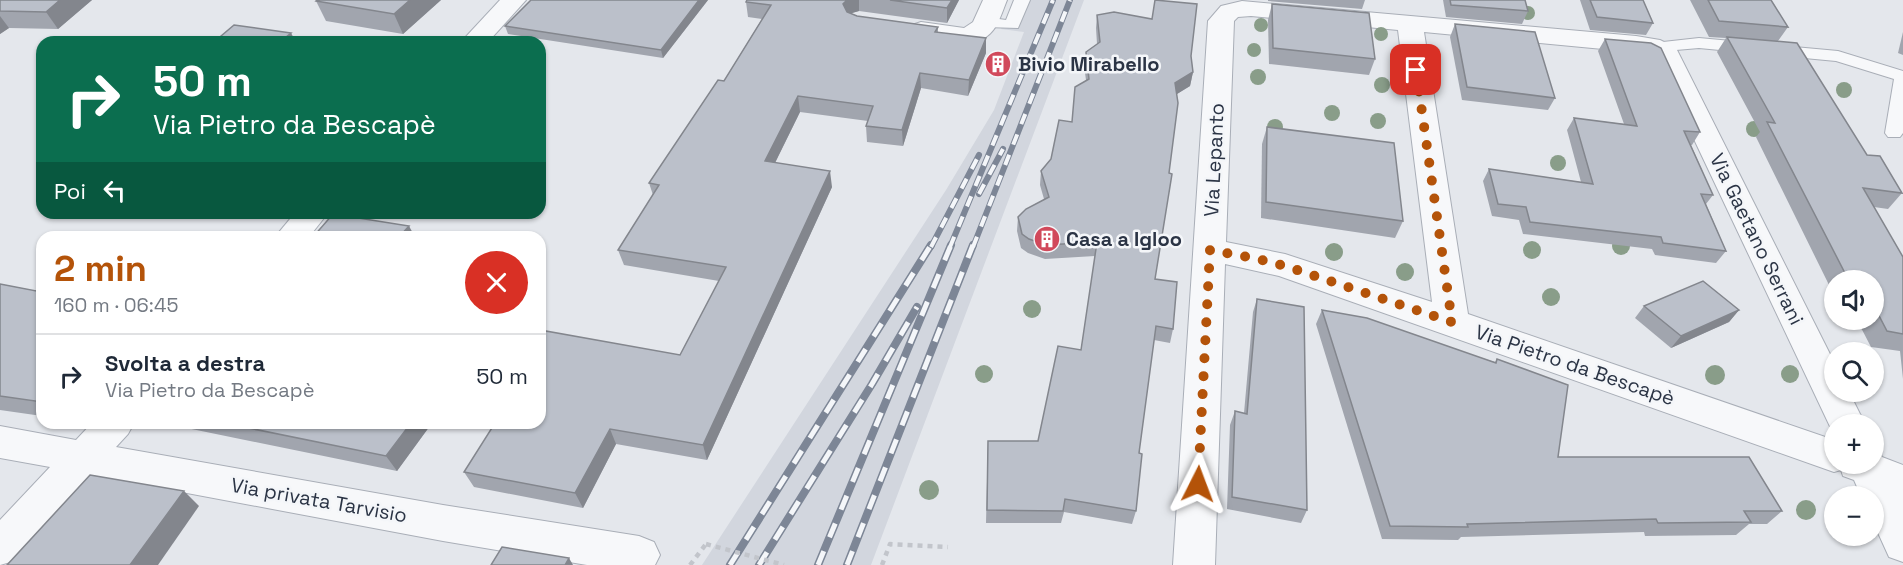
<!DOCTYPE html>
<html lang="it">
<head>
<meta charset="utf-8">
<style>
  body { margin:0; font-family:"Space Grotesk",sans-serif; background:#f2f2f3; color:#1f2937; height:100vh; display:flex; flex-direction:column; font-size:22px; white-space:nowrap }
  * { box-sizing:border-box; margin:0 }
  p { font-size:20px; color:#747a83 }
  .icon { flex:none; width:33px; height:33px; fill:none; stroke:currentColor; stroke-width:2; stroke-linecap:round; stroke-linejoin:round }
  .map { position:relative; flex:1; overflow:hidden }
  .drawer { position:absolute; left:36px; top:231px; width:510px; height:198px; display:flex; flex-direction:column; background:#fff; border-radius:18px; box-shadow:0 2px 4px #0004 }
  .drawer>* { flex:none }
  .guide { position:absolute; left:36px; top:36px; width:510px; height:183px; border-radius:18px; box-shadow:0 2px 4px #0004; background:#0b6e4f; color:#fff; overflow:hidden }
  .tools { position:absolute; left:1824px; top:270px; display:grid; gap:12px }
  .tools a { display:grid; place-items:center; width:60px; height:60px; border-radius:50%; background:#fff; box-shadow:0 2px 4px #0004; font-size:30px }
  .pin { position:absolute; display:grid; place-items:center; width:51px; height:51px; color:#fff; margin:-26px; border-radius:12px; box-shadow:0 3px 9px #0006 }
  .me { position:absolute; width:66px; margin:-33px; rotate:3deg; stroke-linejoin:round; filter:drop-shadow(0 0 4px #0008) }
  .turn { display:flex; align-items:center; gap:21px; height:126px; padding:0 18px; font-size:27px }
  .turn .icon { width:78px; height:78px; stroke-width:2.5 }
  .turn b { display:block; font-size:42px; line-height:51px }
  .then { display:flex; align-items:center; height:57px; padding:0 18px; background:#0003; gap:12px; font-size:22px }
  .round { display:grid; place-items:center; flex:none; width:63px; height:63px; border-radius:32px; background:#f2f2f3 }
  .headline { display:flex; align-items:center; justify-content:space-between; height:102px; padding:0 18px }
  h1 { font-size:36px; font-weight:700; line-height:45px; color:#b45309 }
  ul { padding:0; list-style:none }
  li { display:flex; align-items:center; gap:18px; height:84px; padding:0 18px; border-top:2px solid #e0e1e3 }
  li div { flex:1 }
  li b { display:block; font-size:22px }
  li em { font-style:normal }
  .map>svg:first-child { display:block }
  .built { fill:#d2d6de }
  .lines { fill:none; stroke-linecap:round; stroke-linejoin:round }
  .lane-casing { stroke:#a9aeb7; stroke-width:2 }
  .street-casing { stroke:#a9aeb7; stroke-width:2 }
  .path { stroke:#c2c5cb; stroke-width:4.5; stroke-dasharray:5 5; stroke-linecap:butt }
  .lane { fill:#f7f8fa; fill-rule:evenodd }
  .street { fill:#f7f8fa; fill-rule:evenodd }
  .rail-far1-casing { stroke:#7d8696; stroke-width:6 }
  .rail-casing { stroke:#7d8696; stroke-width:8 }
  .rail-far1 { stroke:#f4f6f9; stroke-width:4; stroke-dasharray:11; stroke-linecap:butt }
  .rail { stroke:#f4f6f9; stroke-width:5; stroke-dasharray:15; stroke-linecap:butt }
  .path-bridge { stroke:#c2c5cb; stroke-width:4.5; stroke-dasharray:5 5; stroke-linecap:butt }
  .tree { fill:#899d89 }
  .wall { fill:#a1a5ae }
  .shaded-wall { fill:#83868d }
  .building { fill:#bbc0ca; stroke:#83868d; stroke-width:1.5 }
  .route { stroke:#b45309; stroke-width:10; stroke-dasharray:0 18 }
  .labels { text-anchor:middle; stroke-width:5; stroke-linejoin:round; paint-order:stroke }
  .poi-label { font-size:20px; font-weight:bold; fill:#2b3445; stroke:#f4f6f9; text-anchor:start }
  .street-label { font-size:20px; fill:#2b3445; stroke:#f4f6f9 }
</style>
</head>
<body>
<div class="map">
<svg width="1903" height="565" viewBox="0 0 1903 565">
  <rect width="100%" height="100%" fill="#e4e7ec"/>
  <path class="built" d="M1014,0H1084L871,565H702L946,190L994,110L1024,32L1001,29Z"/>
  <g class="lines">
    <defs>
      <g id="lane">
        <path d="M1014,0H1030L1018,28L985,27L977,22L985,17L1006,20Z"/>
        <path d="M1699,38L1838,51L1903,71V133L1900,137H1888L1885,133L1894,79L1836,61L1699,48L1676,50L1673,58L1667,59L1659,54L1663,42Z"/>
      </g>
      <g id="street">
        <path d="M500,0H526L488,42H461Z"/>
        <path d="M983,0H1007C1002,12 998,29 986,37C966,52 933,41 912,35L908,30L912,25L921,22L964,28L973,22Z"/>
        <path d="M1242,1L1636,36L1660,40L1676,48L1834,362V392H1849L1865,424H1834V435L1656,59L1645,53L1424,32L1468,314L1834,440V464H1874V450L1880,452L1882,457L1903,465V562L1889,557L1874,524V496H1861L1854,480L1843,476L1841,470L1834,472L1279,276L1225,264L1215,565H1173L1208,21L1221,6ZM1251,16L1398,30L1432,302L1285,254L1226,242L1234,21L1238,17Z"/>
        <path d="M295,213H328L309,237H275Z"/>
        <path d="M92,423H134L128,434L116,447L443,505L639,536L654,542L660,555L655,565H587L443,541L91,475L14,561L0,565V520L50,467L0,458V426L76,440Z"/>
      </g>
    </defs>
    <use href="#lane" class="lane-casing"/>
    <use href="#street" class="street-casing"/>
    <g class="path">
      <path d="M690,565L706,544"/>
      <path d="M882,565L890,544L948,547"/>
    </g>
    <use href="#lane" class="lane"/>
    <use href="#street" class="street"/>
    <defs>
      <g id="rail-far1">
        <path d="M979,194L1003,149"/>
        <path d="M931,247L979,155"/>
        <path d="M950,247L1053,0"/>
        <path d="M973,247L1070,0"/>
      </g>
      <g id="rail">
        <path d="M730,565L931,245"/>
        <path d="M759,565L872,384L917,307"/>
        <path d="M818,565L951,245"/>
        <path d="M847,565L973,245"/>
      </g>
    </defs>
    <use href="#rail-far1" class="rail-far1-casing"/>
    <use href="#rail" class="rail-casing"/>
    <use href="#rail-far1" class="rail-far1"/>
    <use href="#rail" class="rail"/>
    <path class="path-bridge" d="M706,544L784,565"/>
  </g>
  <g class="tree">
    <circle cx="1528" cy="13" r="7"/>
    <circle cx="1261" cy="25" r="7"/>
    <circle cx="1381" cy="34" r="7"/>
    <circle cx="1254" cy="50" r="7"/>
    <circle cx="1258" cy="77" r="8"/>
    <circle cx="1382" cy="85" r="8"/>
    <circle cx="1844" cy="90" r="8"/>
    <circle cx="1332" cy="113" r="8"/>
    <circle cx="1378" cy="121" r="8"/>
    <circle cx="1275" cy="127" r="8"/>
    <circle cx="1754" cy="129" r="8"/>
    <circle cx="1558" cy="163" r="8"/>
    <circle cx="1621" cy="246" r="9"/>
    <circle cx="1532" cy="250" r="9"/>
    <circle cx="1334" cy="252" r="9"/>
    <circle cx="1405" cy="272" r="9"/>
    <circle cx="1551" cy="297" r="9"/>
    <circle cx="1032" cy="309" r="9"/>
    <circle cx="1715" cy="375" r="10"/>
    <circle cx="984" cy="374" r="9"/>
    <circle cx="1790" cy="374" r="9"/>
    <circle cx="929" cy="490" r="10"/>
    <circle cx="1806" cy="510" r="10"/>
  </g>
  <g class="wall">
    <path d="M0,0H92L58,29L9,28L0,34Z"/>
    <path d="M441,0L403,34L326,21L316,1Z"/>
    <path d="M708,0L663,58L508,34L505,26Z"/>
    <path d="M747,0H959L947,23L859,11L851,13L857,16L938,27V32L986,53L968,96L921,88L903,146L867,142L866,126L868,121L800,112L775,163L832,187L707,460L616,444L583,508L474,487L464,472L680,355L719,281L624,265L618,250L653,195L649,183L724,81L762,19L748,17L746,2Z"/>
    <path d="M1268,0H1365L1362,9L1268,1Z"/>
    <path d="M1443,0H1525L1528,11L1522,24L1446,17Z"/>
    <path d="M1580,0H1643L1653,23L1646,35L1590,30Z"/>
    <path d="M1690,0H1771L1788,27L1778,41L1867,155L1902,193L1888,209L1874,207L1903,257V379L1900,351L1871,347L1857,320H1874V280H1834V291H1832L1756,137L1760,132L1717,52L1726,38L1709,37Z"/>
    <path d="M1272,4L1375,59L1369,75L1269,64L1268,20Z"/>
    <path d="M1097,15L1191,56L1193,72L1190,86L1177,94L1155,279L1173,329L1170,343L1154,340L1139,453L1136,511L1132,524L1064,512L1061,523H986L988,441H1038L1081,350L1095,256L1045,259L1028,253L1021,248L1017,231L1018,217L1044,199L1040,185L1041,171L1051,159L1072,122L1086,80L1084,66L1086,52L1097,44L1096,28Z"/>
    <path d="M1455,24L1555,98L1548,110L1462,100L1450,37Z"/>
    <path d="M1903,32V55L1898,53Z"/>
    <path d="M1605,39L1700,132L1692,145H1691L1713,195L1706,204L1726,251L1716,263L1655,255L1652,249L1523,234L1519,220L1492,216L1483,181L1489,169L1581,182L1567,130L1574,118L1624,124L1598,51Z"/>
    <path d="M1267,127L1403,221L1395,238L1261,218L1262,144Z"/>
    <path d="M0,284L42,292V416L0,410Z"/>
    <path d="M1257,299L1307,510L1301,523L1227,509L1230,425L1235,411L1244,413L1253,312Z"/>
    <path d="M1644,306L1739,310L1729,322L1671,348L1635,318Z"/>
    <path d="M1322,310L1495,362L1497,359L1558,457L1782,511L1767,524H1749L1736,535L1645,536L1644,532L1461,537L1458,540L1382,539L1316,324Z"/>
    <path d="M174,423H432L397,471L177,426Z"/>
  </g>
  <g class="shaded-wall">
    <path d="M60,0H92L58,29L46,12Z"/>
    <path d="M410,0H441L403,34L394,14Z"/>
    <path d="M699,0H708L663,58L661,50Z"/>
    <path d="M847,0H859V11L849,14L844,20L843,4Z"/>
    <path d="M952,0H959L947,23V8Z"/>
    <path d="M0,16L9,28L0,34Z"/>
    <path d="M291,33L296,42H280Z"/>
    <path d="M986,38V53L968,96L969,80Z"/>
    <path d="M1193,72L1190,86L1172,97L1175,83Z"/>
    <path d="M920,73L921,88L903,146L902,130Z"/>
    <path d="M798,96L800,112L768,177L765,161Z"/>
    <path d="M830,171L832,187L707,460L703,445Z"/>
    <path d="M409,226L415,237H399Z"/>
    <path d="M1739,310L1729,322L1671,348L1681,336Z"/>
    <path d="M411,423H432L397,471L386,456Z"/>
    <path d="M610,429L616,444L583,508L575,493Z"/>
    <path d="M184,491L199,506L158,565H130Z"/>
    <path d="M569,558L573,565H565Z"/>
  </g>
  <g class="building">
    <path d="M0,0H60L46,12L0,11Z"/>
    <path d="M317,0H410L394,14L316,1Z"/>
    <path d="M531,0H699L661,50L505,26Z"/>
    <path d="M747,0H847L843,4L847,12L857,16L938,27L935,32L986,38L969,80L920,73L902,130L866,126L873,106L798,96L765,161L830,171L703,445L610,429L575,493L464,472L495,423H540V330L680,355L726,267L618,250L659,185L649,183L718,80L724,81L771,5L746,2Z"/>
    <path d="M890,0H952L947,8Z"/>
    <path d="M1155,0L1197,4L1191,56L1193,72L1175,83L1178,103L1169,173L1172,174L1155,279L1177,282L1173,329L1156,326L1139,453L1142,454L1136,511L1065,499L1063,511L987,510L988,441H1038L1058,346L1081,350L1097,242L1046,245L1029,239L1022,234L1018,217L1026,209L1049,197L1041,171L1051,159L1059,120L1072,122L1075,87L1089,79L1086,52L1100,42L1097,15L1114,12L1152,19Z"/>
    <path d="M1450,0H1525L1528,11L1451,5Z"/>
    <path d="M1590,0H1643L1653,23L1597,17Z"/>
    <path d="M1708,0H1771L1788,27L1719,21Z"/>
    <path d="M1272,4L1369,13L1375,59L1273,48Z"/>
    <path d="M1455,24L1535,32L1555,98L1467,87Z"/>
    <path d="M234,25L291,33L280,42H214Z"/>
    <path d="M1727,37L1797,43L1867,155L1880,156L1902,193L1863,188L1903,257V334L1887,331L1874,306V280H1860L1858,277L1846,275L1767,122L1775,123Z"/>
    <path d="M1605,39L1651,43L1661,48L1700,132L1684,131L1713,195L1701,194L1726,251L1663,243L1661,237L1530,222L1526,207L1498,204L1489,169L1593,184L1574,118L1637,126Z"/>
    <path d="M1267,127L1394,143L1403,221L1266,202Z"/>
    <path d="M333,214L409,226L399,237H313Z"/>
    <path d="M1703,281L1739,310L1681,336L1644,306Z"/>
    <path d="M0,284L42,292V402L0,396Z"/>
    <path d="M1257,299L1304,307L1307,510L1232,497L1235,411L1247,414Z"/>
    <path d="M1322,310L1367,318L1496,363L1497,359L1568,385L1558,457H1749L1782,511H1744L1751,522L1658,523L1656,519L1467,524L1468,527L1390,526Z"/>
    <path d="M224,423H411L386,456Z"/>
    <path d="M90,475L184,491L130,565H7Z"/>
    <path d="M502,547L569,558L565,565H491Z"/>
  </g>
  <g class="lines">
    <path class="route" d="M1198,484L1210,250L1258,259L1285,266L1452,322L1416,70"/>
  </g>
  <defs>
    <symbol id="building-disc" viewBox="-11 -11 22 22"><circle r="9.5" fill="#d1495b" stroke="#f4f6f9"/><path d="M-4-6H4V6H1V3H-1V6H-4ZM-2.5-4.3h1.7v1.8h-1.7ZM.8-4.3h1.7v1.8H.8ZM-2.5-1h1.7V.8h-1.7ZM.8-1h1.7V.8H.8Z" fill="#fff"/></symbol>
  </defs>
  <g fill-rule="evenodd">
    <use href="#building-disc" x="983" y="49" width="30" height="30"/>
    <use href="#building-disc" x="1032" y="224" width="30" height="30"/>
  </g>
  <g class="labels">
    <g class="poi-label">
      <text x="1018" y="71">Bivio Mirabello</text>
      <text x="1066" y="246">Casa a Igloo</text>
    </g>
    <g class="street-label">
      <text transform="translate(1214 160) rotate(-87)" y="7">Via Lepanto</text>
      <text transform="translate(1757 239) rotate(64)" y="7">Via Gaetano Serrani</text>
      <text transform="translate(1575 365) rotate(19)" y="7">Via Pietro da Bescapè</text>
      <text transform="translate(319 500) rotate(10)" y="7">Via privata Tarvisio</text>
    </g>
  </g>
</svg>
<div class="tools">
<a><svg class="icon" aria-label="sound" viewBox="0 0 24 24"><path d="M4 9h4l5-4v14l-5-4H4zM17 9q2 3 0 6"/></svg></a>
<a><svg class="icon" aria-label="search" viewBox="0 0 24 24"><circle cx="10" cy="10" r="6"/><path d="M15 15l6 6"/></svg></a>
<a>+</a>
<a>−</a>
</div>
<div class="pin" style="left:1416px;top:70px;background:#d93025"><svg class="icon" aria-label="arrive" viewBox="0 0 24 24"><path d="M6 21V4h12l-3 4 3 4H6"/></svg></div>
<svg class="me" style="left:1198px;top:484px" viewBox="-20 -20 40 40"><path d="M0-17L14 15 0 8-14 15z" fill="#b45309" stroke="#fff" stroke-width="4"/></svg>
<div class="guide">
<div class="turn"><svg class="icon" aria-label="right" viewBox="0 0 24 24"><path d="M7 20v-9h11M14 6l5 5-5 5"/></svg><div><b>50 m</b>Via Pietro da Bescapè</div></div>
<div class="then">Poi<svg class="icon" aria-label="left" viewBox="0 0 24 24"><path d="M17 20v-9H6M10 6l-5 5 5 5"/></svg></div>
</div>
<section class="drawer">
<div class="headline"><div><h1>2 min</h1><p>160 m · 06:45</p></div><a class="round" style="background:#d93025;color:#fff"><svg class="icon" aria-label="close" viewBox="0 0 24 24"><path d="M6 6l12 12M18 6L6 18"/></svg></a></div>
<ul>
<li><svg class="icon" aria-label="right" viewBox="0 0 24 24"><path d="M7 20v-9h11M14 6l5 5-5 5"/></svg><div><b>Svolta a destra</b><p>Via Pietro da Bescapè</p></div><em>50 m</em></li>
</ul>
</section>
</div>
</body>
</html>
